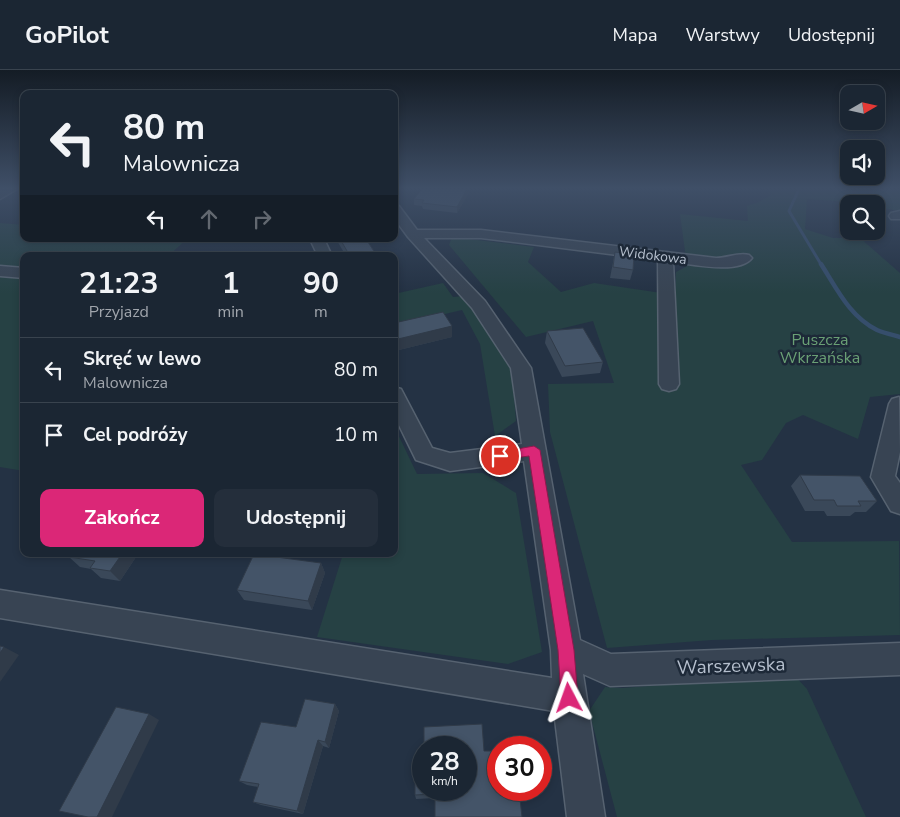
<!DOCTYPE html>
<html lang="pl">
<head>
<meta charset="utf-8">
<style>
  body { margin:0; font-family:"Nunito Sans",sans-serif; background:#242e3b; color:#f1f3f6; height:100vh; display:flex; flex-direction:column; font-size:19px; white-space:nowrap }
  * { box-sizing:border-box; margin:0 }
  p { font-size:16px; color:#a0a5ac }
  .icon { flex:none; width:28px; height:28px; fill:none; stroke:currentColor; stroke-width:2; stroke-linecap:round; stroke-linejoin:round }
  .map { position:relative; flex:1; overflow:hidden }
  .details { position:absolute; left:20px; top:182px; width:378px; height:305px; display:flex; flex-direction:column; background:#1b2633; border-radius:10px; box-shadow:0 2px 8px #0003,0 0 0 1px #39434e }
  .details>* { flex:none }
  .top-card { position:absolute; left:20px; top:20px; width:378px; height:152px; border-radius:10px; box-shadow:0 2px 8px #0003,0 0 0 1px #39434e; background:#1b2633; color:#f1f3f6; overflow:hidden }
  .needle { width:32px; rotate:81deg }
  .fabs { position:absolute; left:840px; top:15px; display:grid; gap:10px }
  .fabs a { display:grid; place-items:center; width:45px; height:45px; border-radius:10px; background:#1b2633; box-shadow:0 2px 8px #0003,0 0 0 1px #39434e; font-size:25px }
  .speed { position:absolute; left:412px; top:666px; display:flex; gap:10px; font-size:25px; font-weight:700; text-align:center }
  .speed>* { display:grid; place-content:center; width:65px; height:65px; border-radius:50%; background:#1b2633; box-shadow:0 2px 8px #0003,0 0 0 1px #39434e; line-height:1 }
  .speed small { font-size:12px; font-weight:400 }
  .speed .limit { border:8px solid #d22; background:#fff; color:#111 }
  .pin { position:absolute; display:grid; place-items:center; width:42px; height:42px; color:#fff; margin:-21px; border:2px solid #fff; border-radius:50%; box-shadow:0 1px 5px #0007 }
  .me { position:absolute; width:55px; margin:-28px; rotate:356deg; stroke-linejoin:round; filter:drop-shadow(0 0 4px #0008) }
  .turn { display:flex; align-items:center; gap:18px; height:105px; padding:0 20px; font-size:22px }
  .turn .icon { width:65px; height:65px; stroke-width:2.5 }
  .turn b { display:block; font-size:35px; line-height:42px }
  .lanes { display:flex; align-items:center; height:48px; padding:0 20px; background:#0003; justify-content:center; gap:25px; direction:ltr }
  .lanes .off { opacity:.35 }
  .eta { display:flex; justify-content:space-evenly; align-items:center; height:85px; text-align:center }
  .eta b { font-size:30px; font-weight:700; line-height:35px }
  .button { display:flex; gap:10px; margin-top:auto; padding:10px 20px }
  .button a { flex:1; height:58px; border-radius:10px; background:#db2777; color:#fff; font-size:20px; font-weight:700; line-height:58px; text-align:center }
  .button a+a { background:#242e3b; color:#f1f3f6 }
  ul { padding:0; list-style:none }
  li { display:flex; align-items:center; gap:15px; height:65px; padding:0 20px; border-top:1px solid #39434e }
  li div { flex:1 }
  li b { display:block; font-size:19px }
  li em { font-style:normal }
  header { display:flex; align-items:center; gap:30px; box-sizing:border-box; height:70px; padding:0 25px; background:#1b2633; border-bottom:1px solid #39434e }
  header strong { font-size:24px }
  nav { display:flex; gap:28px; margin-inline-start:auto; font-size:18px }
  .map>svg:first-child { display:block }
  .green { fill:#264144 }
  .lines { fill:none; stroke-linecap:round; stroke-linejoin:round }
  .stream-far1 { stroke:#364e6c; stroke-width:3 }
  .stream { stroke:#364e6c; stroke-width:4.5 }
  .minor-casing { stroke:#566270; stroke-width:3 }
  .minor { fill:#384453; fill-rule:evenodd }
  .wall { fill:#3a4859 }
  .shaded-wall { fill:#303b49 }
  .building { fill:#445468; stroke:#303b49 }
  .route { fill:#db2777; stroke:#8e194d }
  .labels { text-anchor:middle; stroke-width:5; stroke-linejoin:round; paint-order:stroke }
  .far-street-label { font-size:14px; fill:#b5bfcd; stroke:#1d2938 }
  .park-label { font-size:16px; fill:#6aa075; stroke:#1d2938 }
  .near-street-label { font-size:19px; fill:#b5bfcd; stroke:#1d2938 }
</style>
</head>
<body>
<header>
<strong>GoPilot</strong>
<nav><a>Mapa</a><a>Warstwy</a><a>Udostępnij</a></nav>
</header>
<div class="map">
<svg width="900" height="747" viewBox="0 0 900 747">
  <rect width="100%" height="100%" fill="#243244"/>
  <g class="green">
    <path d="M768,119H900V141L876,137V134L807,129L805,159L833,168H860L900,203V324L870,327L858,369L803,345L786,353L762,390L741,395L792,472L899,471L900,565L712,570L607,578L550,362L548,314L614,313L593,251L526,267L449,175L452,167L534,177L528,192L561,222L594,213L675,225L676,202L687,196L680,144L748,151L747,136L759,132L771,125Z"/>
    <path d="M0,153L24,155V169H187L168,186H24V401L0,397Z"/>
    <path d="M443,213L453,227L464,226L484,251L512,299L516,351L495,366L480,274L462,240L394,256V224Z"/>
    <path d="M394,356L417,404L483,403L516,423L542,582L508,594L317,567L343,484H394Z"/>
    <path d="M794,605L807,619L866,747H617L589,641L605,617L622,618Z"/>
  </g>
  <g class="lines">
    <path class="stream-far1" d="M799,119L789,141L822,196"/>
    <path class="stream" d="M821,194C837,219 850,247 877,260C884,263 893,265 900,267"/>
    <defs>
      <g id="minor">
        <path d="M2,119H17L0,129V120Z"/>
        <path d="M394,135L399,136L417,160H481L716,188C727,188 739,182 749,185L752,188C739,205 691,194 673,192L679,314L676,319L669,321L662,319L659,314L658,190L481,168H424L485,231L531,298L580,570L611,584L900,573V605L610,616L583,604L605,747H567L554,641L0,548V520L552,608L551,580L524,391L450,401L416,390L394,345V317L401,319L432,378L450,383L522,374L511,298L472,238L408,167L394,148Z"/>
        <path d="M900,141V149H891L889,146L891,143Z"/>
        <path d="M310,169H324L332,186H318Z"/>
        <path d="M0,196L24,198V208L0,206Z"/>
        <path d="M899,327L900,382L895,406L900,413V444L891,441L871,407L889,334L892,329Z"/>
      </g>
    </defs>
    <use href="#minor" class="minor-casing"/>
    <use href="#minor" class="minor"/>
  </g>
  <g class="wall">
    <path d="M471,119L457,143L423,139L422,136L414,135V129Z"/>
    <path d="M336,169H366L377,186H346Z"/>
    <path d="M615,182L633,200L630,210L610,208Z"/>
    <path d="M394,253L452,267L399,280L394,272Z"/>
    <path d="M547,261L603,292L600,303L562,307L545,273Z"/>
    <path d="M800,405L877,431L866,442H855L850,446H827L824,441H805L791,416Z"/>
    <path d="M71,484H138L120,511L101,508L91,499L80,497L69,487Z"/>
    <path d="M321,493L325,503L312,540L244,530L237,520Z"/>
    <path d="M335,634L339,641L329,678L323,676L303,744L261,735L253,732L258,717L247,715L239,711L296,657Z"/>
    <path d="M482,654L435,728L416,729L415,725L424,688Z"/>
  </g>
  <g class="shaded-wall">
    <path d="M467,119H471L457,143V137Z"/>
    <path d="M452,256V267L399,280L398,269Z"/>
    <path d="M122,484H138L120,511L110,501Z"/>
    <path d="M321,493L325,503L312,540L308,531Z"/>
    <path d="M4,577L19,585L0,612V583Z"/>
    <path d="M335,634L339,641L329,678L325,672Z"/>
    <path d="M149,644L159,650L112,747H97Z"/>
    <path d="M318,670L323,676L303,744L297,741Z"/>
  </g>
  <g class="building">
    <path d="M422,119H467L457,137L422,133L424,130L414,129Z"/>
    <path d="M340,169H366L377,186H350Z"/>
    <path d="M615,182L634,185L633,200L613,197Z"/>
    <path d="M443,242L452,256L398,269L394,262V253Z"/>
    <path d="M583,258L603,292L565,296L547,261Z"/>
    <path d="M800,405L860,406L877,431H858L861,436H837L834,430H814Z"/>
    <path d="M71,484H122L110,501L90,498L95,491L69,487Z"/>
    <path d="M254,484L321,493L308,531L237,520Z"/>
    <path d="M0,576L4,577L0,583Z"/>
    <path d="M305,629L335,634L325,672L318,670L297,741L253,732L259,714L239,711L261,652L296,657Z"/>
    <path d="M116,637L149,644L97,747H88L59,741Z"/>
    <path d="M482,654L484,681H498L499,694V720H519L522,747H435V724L415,725V689L424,688V720H466V678H424V657Z"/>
  </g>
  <linearGradient id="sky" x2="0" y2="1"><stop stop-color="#141c25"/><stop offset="0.53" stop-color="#3f4f67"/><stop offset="1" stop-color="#3f4f67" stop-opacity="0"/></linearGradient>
  <rect width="900" height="223" fill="url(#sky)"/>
  <path class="route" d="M534,376L540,380L574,580L578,628L575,633L569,636L563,633L561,628L558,580L529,386L500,390L494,386L500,382Z"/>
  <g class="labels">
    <g class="far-street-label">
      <text transform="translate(653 185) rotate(7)" y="5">Widokowa</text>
    </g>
    <g class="park-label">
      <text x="820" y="275">Puszcza<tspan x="820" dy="18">Wkrzańska</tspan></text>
    </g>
    <g class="near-street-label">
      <text transform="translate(731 595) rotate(-2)" y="7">Warszewska</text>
    </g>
  </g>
</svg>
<div class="fabs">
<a><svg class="needle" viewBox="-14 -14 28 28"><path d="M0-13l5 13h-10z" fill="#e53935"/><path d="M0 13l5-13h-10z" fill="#a0a5ac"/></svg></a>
<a><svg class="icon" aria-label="sound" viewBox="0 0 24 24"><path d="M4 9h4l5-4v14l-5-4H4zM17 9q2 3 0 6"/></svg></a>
<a><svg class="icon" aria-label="search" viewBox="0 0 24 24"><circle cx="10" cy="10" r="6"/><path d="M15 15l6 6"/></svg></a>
</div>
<div class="speed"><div>28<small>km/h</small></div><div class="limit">30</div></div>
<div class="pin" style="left:500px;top:386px;background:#d93025"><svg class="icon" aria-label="arrive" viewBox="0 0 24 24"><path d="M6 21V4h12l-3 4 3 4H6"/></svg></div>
<svg class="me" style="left:569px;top:628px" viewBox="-20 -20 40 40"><path d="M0-17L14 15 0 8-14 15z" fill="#db2777" stroke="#fff" stroke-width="4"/></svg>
<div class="top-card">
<div class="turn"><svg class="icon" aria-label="left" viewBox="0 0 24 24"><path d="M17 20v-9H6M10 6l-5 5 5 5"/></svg><div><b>80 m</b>Malownicza</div></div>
<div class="lanes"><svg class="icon" aria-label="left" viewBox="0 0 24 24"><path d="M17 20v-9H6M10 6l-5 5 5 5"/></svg><svg class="icon off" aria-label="ahead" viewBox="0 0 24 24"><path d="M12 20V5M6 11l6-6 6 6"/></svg><svg class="icon off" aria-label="right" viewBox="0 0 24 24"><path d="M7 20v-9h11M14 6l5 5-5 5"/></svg></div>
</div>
<section class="details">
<div class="eta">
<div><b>21:23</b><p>Przyjazd</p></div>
<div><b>1</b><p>min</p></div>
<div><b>90</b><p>m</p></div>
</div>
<ul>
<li><svg class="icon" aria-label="left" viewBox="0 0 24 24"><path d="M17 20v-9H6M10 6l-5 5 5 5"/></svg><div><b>Skręć w lewo</b><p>Malownicza</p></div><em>80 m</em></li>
<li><svg class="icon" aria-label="arrive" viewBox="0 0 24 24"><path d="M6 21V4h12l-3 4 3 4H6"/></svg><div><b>Cel podróży</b></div><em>10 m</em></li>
</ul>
<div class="button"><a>Zakończ</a><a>Udostępnij</a></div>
</section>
</div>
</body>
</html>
